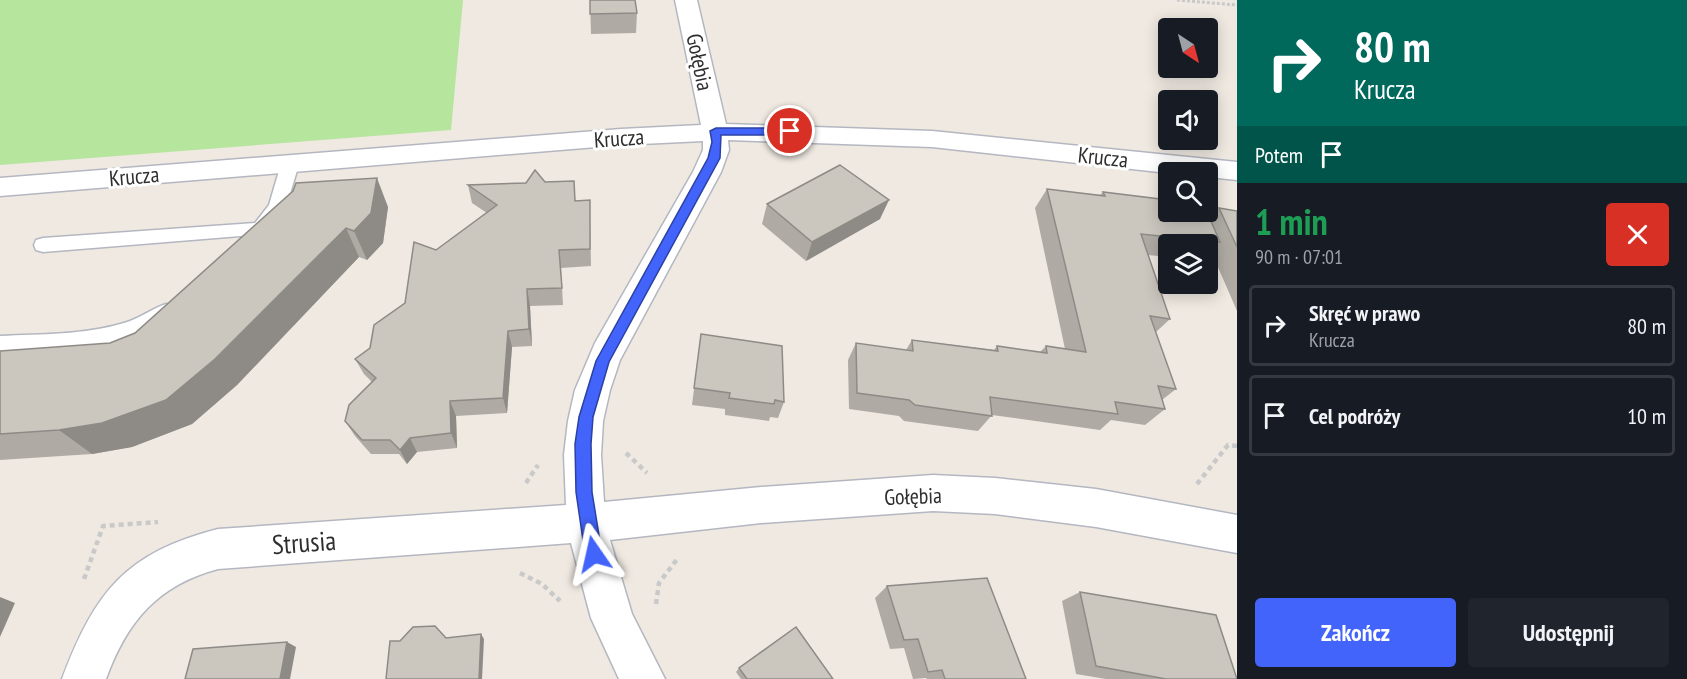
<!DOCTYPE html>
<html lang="pl">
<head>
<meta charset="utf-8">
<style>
  body { margin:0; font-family:"PT Sans Narrow",sans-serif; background:#20242c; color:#f1f3f6; height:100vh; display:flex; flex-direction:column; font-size:22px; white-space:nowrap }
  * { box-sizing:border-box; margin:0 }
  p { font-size:20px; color:#9ea1a6 }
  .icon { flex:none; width:33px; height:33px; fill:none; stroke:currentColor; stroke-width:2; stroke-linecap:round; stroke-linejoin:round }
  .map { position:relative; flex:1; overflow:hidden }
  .sheet { display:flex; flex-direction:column; background:#171b24; width:450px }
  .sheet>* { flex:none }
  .hud { background:#00695c; color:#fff; overflow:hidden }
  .needle { width:39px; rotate:144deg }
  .tools { position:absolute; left:1158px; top:18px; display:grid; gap:12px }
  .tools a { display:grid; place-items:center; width:60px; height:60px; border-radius:6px; background:#171b24; box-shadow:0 3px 15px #0003; font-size:30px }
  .pin { position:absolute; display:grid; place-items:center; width:51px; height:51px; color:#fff; margin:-26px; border:3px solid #fff; border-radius:50%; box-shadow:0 2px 6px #0007 }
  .me { position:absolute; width:66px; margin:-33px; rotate:349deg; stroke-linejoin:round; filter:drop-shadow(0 0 4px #0008) }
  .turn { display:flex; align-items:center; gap:21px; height:126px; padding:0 18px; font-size:27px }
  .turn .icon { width:78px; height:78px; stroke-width:2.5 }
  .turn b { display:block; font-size:42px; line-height:51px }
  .then { display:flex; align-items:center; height:57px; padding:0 18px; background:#0003; gap:12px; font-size:22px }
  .round { display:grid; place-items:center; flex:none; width:63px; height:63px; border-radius:6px; background:#20242c }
  .summary { display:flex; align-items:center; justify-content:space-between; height:102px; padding:0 18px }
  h1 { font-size:36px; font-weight:700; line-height:45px; color:#1e9e55 }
  .action { display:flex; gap:12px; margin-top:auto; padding:12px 18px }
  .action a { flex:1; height:69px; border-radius:6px; background:#4264fb; color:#fff; font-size:24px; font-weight:700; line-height:69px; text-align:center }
  .action a+a { background:#20242c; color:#f1f3f6 }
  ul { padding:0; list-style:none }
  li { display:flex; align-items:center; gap:18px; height:81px; margin:0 12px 9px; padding:0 6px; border:3px solid #363941; border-radius:6px }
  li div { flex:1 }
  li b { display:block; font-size:22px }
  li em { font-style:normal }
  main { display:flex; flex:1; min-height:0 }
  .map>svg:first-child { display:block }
  .green { fill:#b6e59e }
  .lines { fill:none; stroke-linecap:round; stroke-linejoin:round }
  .lane-casing { stroke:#b4b7c1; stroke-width:3 }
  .street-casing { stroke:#b4b7c1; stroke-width:3 }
  .path-far1 { stroke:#c9c9c9; stroke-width:3; stroke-dasharray:3 2; stroke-linecap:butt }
  .path { stroke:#c9c9c9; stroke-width:4.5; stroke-dasharray:5 4; stroke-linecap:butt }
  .lane { fill:#fff; fill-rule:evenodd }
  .street { fill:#fff; fill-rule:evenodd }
  .wall { fill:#afaba4 }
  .shaded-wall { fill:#8e8b86 }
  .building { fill:#cbc7bf; stroke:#8e8b86; stroke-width:1.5 }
  .route { fill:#4264fb; stroke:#2b41a3; stroke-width:1.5 }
  .labels { text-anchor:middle; stroke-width:6; stroke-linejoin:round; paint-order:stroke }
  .street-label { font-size:22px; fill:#2e2e2e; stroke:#fff }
  .near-street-label { font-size:27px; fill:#2e2e2e; stroke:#fff }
</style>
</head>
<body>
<main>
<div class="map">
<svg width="1237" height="679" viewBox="0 0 1237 679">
  <rect width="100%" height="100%" fill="#efe9e1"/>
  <path class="green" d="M0,0H463L451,130L0,165Z"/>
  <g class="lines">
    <defs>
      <g id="lane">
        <path d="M290,158L296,160L299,164L286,207L266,234L43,252L36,250L34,245L36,240L43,238L255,223L269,205L281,164L284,160Z"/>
        <path d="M166,304L173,306L176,312C156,350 39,351 0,354V336C41,334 84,335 124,323C139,319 151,309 166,304Z"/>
      </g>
      <path id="street" d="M675,0H697L726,124L932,131L1237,162V180L1208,177V172L1168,173L932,147L728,140L729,150L721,172L620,360L610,390L603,421L601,455L604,502L761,487L933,475L995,478L1096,489L1237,515V553L1096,527L995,514L933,511L761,523L610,540L632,614L665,679H619L591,618L571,543L218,569C158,585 127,621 106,679H62C95,592 125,553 218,529L566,505L564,455L568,421L575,390L595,343L693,172L703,150V141L621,145L0,196V178L621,129L701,125Z"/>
    </defs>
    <use href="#lane" class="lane-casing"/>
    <use href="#street" class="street-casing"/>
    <path class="path-far1" d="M1177,0L1237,5"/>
    <g class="path">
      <path d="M626,453L647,473"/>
      <path d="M526,483L538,465"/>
      <path d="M1197,484L1228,445L1237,446"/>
      <path d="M520,573L542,584L560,601"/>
      <path d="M84,579L103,526L158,522"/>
      <path d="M656,604L659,583L678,558"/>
    </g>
    <use href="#lane" class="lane"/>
    <use href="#street" class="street"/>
  </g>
  <g class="wall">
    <path d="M590,0L637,13L636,33L591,34Z"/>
    <path d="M545,182L575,200L590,218L591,266L561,268L563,305L530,306L532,346L512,347L507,413L456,416L457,448L417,452L407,464L399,454H371L355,436L345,421L372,382L364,374L355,359L370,348L405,303L436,250L487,213L472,203L468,185Z"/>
    <path d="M1047,189L1100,195L1103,192L1210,218L1219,208L1237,211V311L1211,251L1208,254V244H1168V257L1148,255L1170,319L1156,332L1176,389L1162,400L1165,409L1145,425L1111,420L1100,430L992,415L978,431L904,421L899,416L849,409L848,360L856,343L906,350L912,340L994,350L997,346L1040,352L1046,346L1065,349L1035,208Z"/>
    <path d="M293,191L388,207L383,243L367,260L359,257L237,385L192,424L132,447L92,454L0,460V351L110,343L135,333Z"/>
    <path d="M767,204L880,219L806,261L762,224Z"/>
    <path d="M701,334L784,402L778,418L770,417L769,421L725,415V409L692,405Z"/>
    <path d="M887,586L1026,679H927L926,678L913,679L904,648L890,649L875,598Z"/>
    <path d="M1080,592L1237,679H1106L1076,674L1062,601Z"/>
    <path d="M739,668L833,679H741L736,672Z"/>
  </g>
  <g class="shaded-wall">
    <path d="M377,178L388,207L383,243L367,260L354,231Z"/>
    <path d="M889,200L880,219L806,261L812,242Z"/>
    <path d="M346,228L359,257L237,385L192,424L132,447L92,454L59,430Z"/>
    <path d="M527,289L530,306L532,346L529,329Z"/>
    <path d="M508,331L512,347L507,413L503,398Z"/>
    <path d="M450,401L456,416L457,448L451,433Z"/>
    <path d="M410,438L417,452L407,464L400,450Z"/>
    <path d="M0,597L15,603L0,637Z"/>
    <path d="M481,634L484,639L482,679H479Z"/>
    <path d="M287,642L296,647L290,679H280Z"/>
  </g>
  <g class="building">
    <path d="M590,0H635L637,13L590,14Z"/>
    <path d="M840,165L889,200L812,242L767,204Z"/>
    <path d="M535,170L545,182L574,181L575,201L590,200V249L559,250L562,288L527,289L529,329L508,331L503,398L450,401L451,433L410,438L400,450L390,440H362L345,421L349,405L376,378L355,359L370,348L374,325L405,303L414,242L436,250L497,205L468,185L526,183Z"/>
    <path d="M377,178L371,213L354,231L346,228L215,359L166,400L102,423L59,430L0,434V351L110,343L135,333L293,191L296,183Z"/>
    <path d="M1047,189L1105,196L1103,192L1168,200V212H1207L1220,242L1141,234L1170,319L1150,316L1176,389L1158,386L1165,409L1115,402L1118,414L990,397L992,416L915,405L909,400L857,393L856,343L913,351L912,340L998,351L997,346L1047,353L1046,346L1086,352Z"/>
    <path d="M1219,208L1237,211V247Z"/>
    <path d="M701,334L782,346L784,402L775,400L774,404L729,398L730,393L694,388Z"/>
    <path d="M987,578L1026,679H945L942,670L928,672L918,639L904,640L887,586Z"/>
    <path d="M1080,592L1216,615L1237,679H1166L1096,666Z"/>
    <path d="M435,626L446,638L481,634L479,679H386L390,641H400L413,627Z"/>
    <path d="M796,627L833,679H747L739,668Z"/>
    <path d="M287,642L280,679H185L193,649Z"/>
  </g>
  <path class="route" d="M716,128H790L796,131L790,135H721L720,158L609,362L593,417L591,444L592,492L602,554L600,560L594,562L588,560L585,554L576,492L575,444L579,417L596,361L708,158L712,142L710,131Z"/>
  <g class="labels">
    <g class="street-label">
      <text transform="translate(700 62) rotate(78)" y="8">Gołębia</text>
      <text transform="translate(619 138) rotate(-4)" y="8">Krucza</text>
      <text transform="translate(1103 157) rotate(6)" y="8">Krucza</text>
      <text transform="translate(134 176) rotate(-5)" y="8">Krucza</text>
      <text transform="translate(913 496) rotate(-2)" y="8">Gołębia</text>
    </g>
    <g class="near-street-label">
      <text transform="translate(304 543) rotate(-4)" y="9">Strusia</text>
    </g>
  </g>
</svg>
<div class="tools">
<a><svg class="needle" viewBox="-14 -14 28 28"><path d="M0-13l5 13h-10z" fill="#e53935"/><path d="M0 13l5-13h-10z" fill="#9ea1a6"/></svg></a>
<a><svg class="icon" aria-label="sound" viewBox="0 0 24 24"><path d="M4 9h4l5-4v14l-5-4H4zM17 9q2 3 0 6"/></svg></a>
<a><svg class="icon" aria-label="search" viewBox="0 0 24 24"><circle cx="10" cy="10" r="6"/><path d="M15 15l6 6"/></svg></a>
<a><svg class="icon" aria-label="layers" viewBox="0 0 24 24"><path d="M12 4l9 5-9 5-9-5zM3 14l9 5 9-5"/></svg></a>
</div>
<div class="pin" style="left:790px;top:131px;background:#d93025"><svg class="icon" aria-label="arrive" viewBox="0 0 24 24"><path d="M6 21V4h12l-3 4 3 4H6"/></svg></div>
<svg class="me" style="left:594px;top:554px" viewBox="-20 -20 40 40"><path d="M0-17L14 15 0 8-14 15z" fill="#4264fb" stroke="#fff" stroke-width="4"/></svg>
</div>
<section class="sheet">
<div class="hud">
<div class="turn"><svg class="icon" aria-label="right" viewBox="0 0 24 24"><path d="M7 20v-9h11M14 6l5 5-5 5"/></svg><div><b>80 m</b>Krucza</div></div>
<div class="then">Potem<svg class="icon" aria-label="arrive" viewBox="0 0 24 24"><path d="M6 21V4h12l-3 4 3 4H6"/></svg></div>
</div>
<div class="summary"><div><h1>1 min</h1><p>90 m · 07:01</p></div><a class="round" style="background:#d93025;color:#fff"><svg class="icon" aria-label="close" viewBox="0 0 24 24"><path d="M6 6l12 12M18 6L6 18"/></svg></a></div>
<ul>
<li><svg class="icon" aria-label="right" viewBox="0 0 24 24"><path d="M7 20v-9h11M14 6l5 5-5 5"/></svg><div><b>Skręć w prawo</b><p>Krucza</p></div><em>80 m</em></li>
<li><svg class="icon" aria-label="arrive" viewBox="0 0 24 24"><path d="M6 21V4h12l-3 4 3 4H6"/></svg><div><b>Cel podróży</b></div><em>10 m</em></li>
</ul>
<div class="action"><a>Zakończ</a><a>Udostępnij</a></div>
</section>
</main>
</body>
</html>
